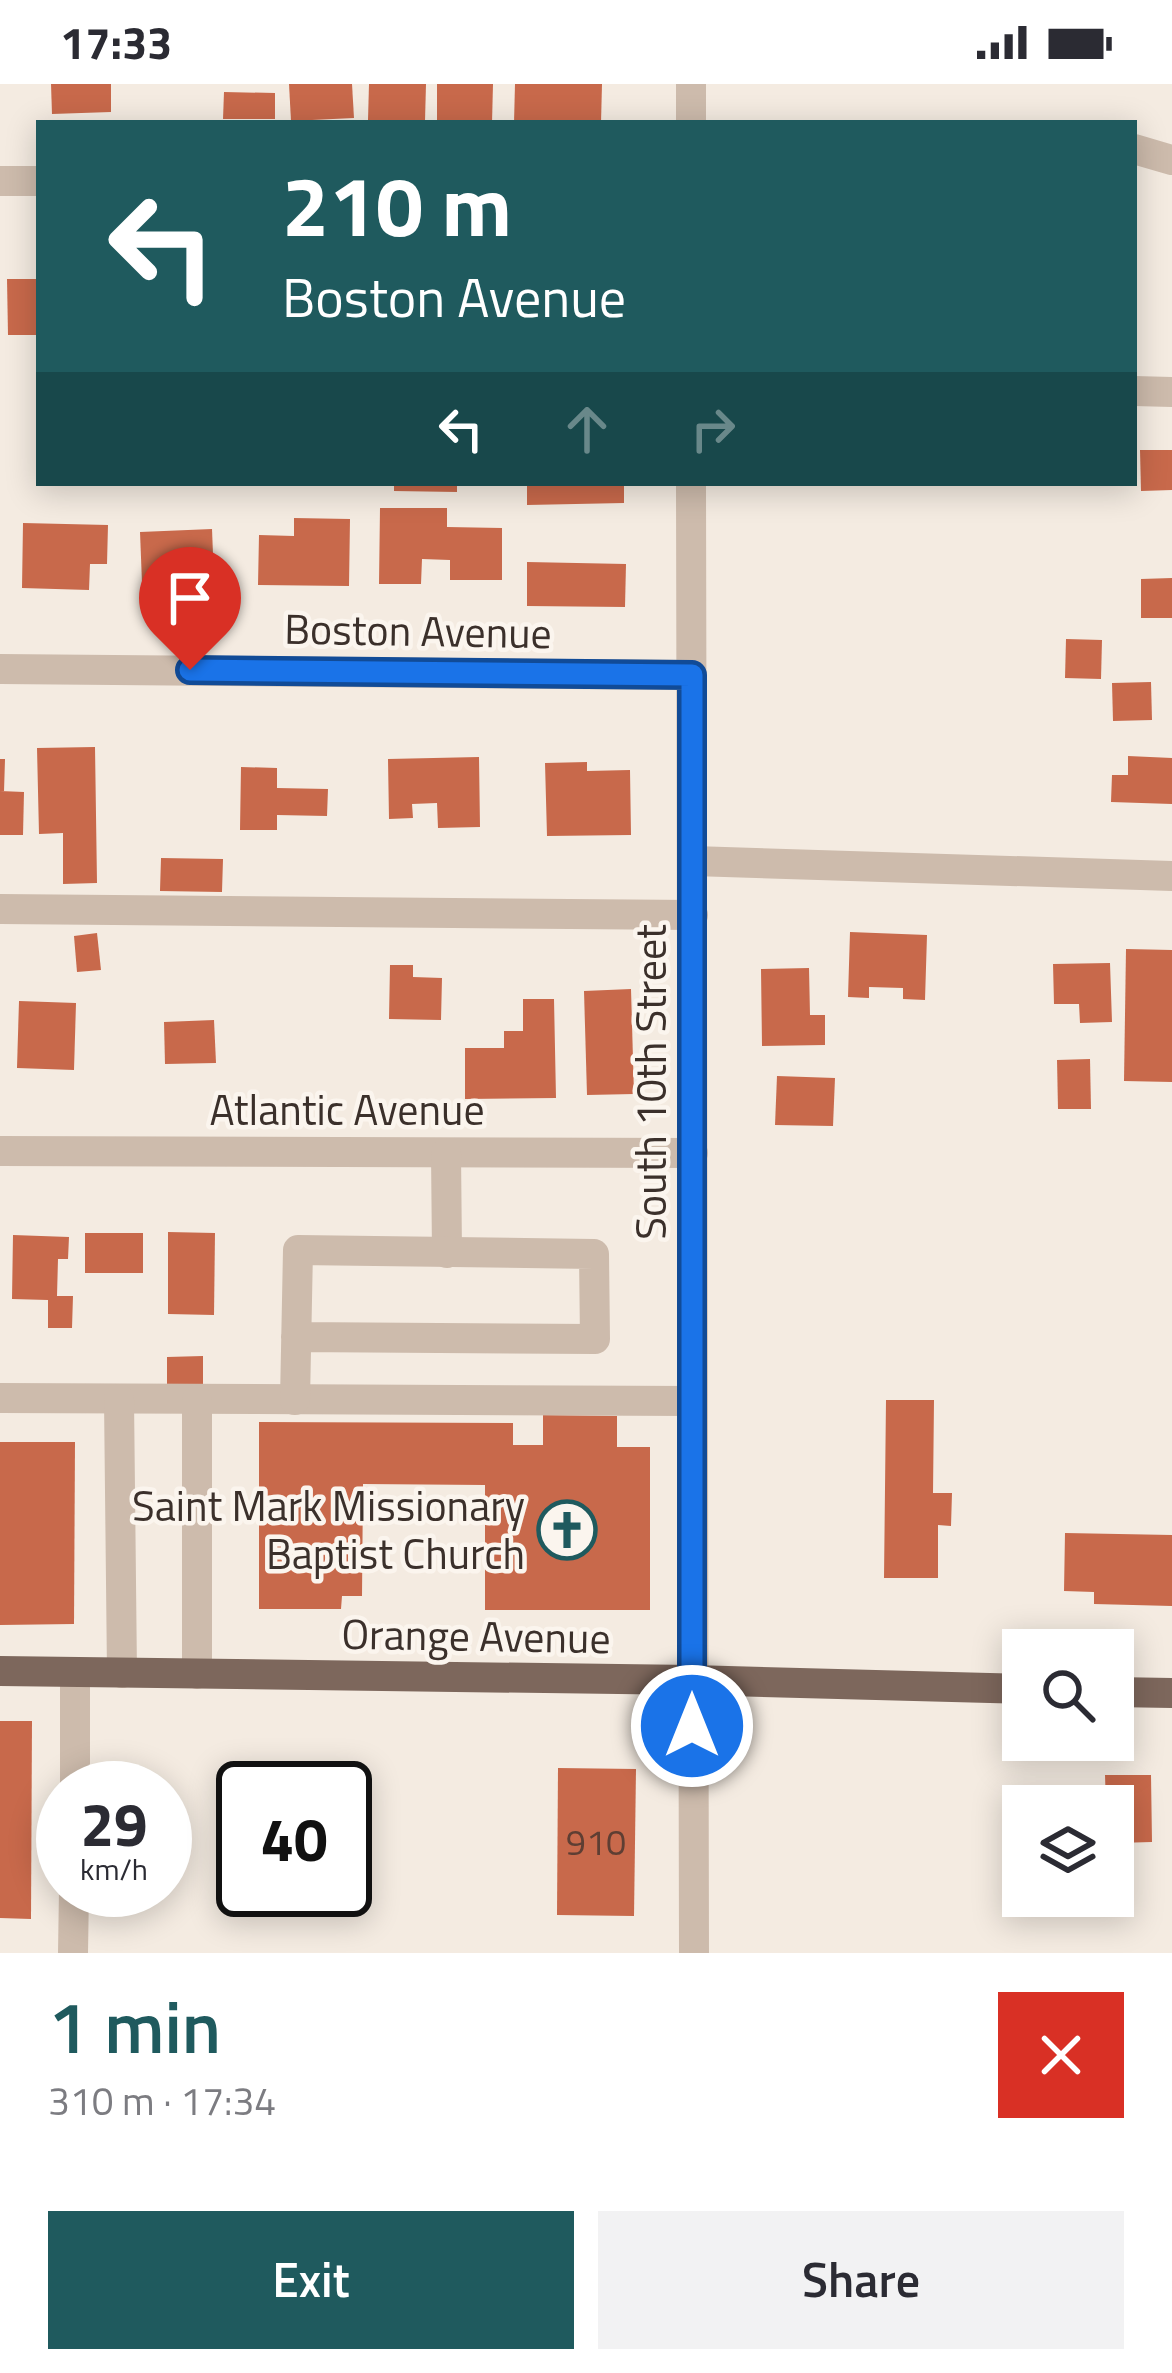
<!DOCTYPE html>
<html lang="en">
<head>
<meta charset="utf-8">
<style>
  body { margin:0; font-family:"Titillium Web",sans-serif; background:#f2f2f3; color:#2b2b33; height:100vh; display:flex; flex-direction:column; font-size:45px; white-space:nowrap }
  * { box-sizing:border-box; margin:0 }
  p { font-size:39px; color:#7c7c81 }
  .icon { flex:none; width:66px; height:66px; fill:none; stroke:currentColor; stroke-width:2; stroke-linecap:round; stroke-linejoin:round }
  .map { position:relative; height:1869px; overflow:hidden }
  .drawer { display:flex; flex-direction:column; background:#fff; flex:1 }
  .drawer>* { flex:none }
  .top-card { position:absolute; left:36px; top:36px; width:1101px; height:366px; border-radius:0px; box-shadow:0 6px 30px #0003; background:#1f5a5e; color:#fff; overflow:hidden }
  .buttons { position:absolute; left:1002px; top:1545px; display:grid; gap:24px }
  .buttons a { display:grid; place-items:center; width:132px; height:132px; border-radius:0px; background:#fff; box-shadow:0 6px 30px #0003; font-size:60px }
  .speed { position:absolute; left:36px; top:1677px; display:flex; gap:24px; font-size:60px; font-weight:700; text-align:center }
  .speed>* { display:grid; place-content:center; width:156px; height:156px; border-radius:50%; background:#fff; box-shadow:0 6px 30px #0003; line-height:1 }
  .speed small { font-size:30px; font-weight:400 }
  .speed .limit { border:6px solid #111; border-radius:18px; background:#fff; color:#111 }
  .pin { position:absolute; display:grid; place-items:center; width:102px; height:102px; color:#fff; margin:-123px -51px; border-radius:50% 50% 50% 0; rotate:-45deg; box-shadow:0 0 12px #0007 }
  .pin .icon { rotate:45deg }
  .me { position:absolute; width:132px; margin:-66px; rotate:0deg; stroke-linejoin:round; filter:drop-shadow(0 0 9px #0008) }
  .turn { display:flex; align-items:center; gap:42px; height:252px; padding:0 48px; font-size:54px }
  .turn .icon { width:156px; height:156px; stroke-width:2.5 }
  .turn b { display:block; font-size:84px; line-height:102px }
  .lanes { display:flex; align-items:center; height:114px; padding:0 48px; background:#0003; justify-content:center; gap:60px; direction:ltr }
  .lanes .off { opacity:.35 }
  .round { display:grid; place-items:center; flex:none; width:126px; height:126px; border-radius:0px; background:#f2f2f3 }
  .headline { display:flex; align-items:center; justify-content:space-between; height:204px; padding:0 48px }
  h1 { font-size:72px; font-weight:600; line-height:90px; color:#1f5a5e }
  .action { display:flex; gap:24px; margin-top:auto; padding:24px 48px }
  .action a { flex:1; height:138px; border-radius:0px; background:#1f5a5e; color:#fff; font-size:48px; font-weight:600; line-height:138px; text-align:center }
  .action a+a { background:#f2f2f3; color:#2b2b33 }
  .status { display:flex; justify-content:space-between; align-items:center; height:84px; padding:0 60px; background:#fff; direction:ltr }
  .status svg { height:33px; fill:currentColor }
  .map>svg:first-child { display:block }
  .building { fill:#c8694b }
  .lines { fill:none; stroke-linecap:round; stroke-linejoin:round }
  .minor { stroke:#cdbbac; stroke-width:30 }
  .major { stroke:#7d675c; stroke-width:30 }
  .route-casing { stroke:#114b97; stroke-width:30 }
  .route { stroke:#1a73e8; stroke-width:21 }
  .labels { text-anchor:middle; stroke-width:9; stroke-linejoin:round; paint-order:stroke }
  .number-label { font-size:36px; fill:#5e3e33 }
  .street-label { font-size:42px; fill:#3b302b; stroke:#fbf5ee }
  .poi-label { font-size:42px; fill:#3b302b; stroke:#fbf5ee; text-anchor:end }
</style>
</head>
<body>
<div class="status"><b>17:33</b><svg viewBox="0 0 49 12"><path d="M0 12V9h3v3zM5 12V6h3v6zM10 12V3h3v9zM15 12V0h3v12zM26 1h20v11H26zM47 4h2v5h-2z"/></svg></div>
<div class="map">
<svg width="1172" height="1869" viewBox="0 0 1172 1869">
  <rect width="100%" height="100%" fill="#f4ebe1"/>
  <g class="building">
    <path d="M51,0H111V28L52,30Z"/>
    <path d="M289,0H352L354,34L291,37Z"/>
    <path d="M369,0H426L425,37L368,36Z"/>
    <path d="M437,0H493L492,39H437Z"/>
    <path d="M515,0H602L601,39H514Z"/>
    <path d="M224,8L275,9V35H223Z"/>
    <path d="M7,195H39V251H8Z"/>
    <path d="M1140,366H1172V406L1141,407Z"/>
    <path d="M394,399H457V408L394,407Z"/>
    <path d="M527,399H624V419L527,421Z"/>
    <path d="M380,424H447V443L502,444V496H450V476L422,475L421,500H379Z"/>
    <path d="M294,434L350,435L349,502L258,501L259,451L294,452Z"/>
    <path d="M23,439L108,441L107,480H90L89,506L22,504Z"/>
    <path d="M212,445L214,496L142,499L140,448Z"/>
    <path d="M527,478L626,480L625,523L527,522Z"/>
    <path d="M1172,494V534H1141V495Z"/>
    <path d="M1066,555L1102,556L1101,595L1065,594Z"/>
    <path d="M1151,598L1152,636L1113,637L1112,599Z"/>
    <path d="M95,663L97,799L63,800V749L39,750L37,664Z"/>
    <path d="M1128,672L1172,674V720L1111,718L1112,691H1128Z"/>
    <path d="M479,673L480,743L438,744L437,719L412,720L413,734L389,735L388,675Z"/>
    <path d="M0,675H5L4,707H0Z"/>
    <path d="M587,678V687L630,686L631,751L547,752L545,679Z"/>
    <path d="M241,683L277,684V704L328,705L327,732L277,731V746H240Z"/>
    <path d="M0,707L24,708L23,751H0Z"/>
    <path d="M161,774L223,775L222,808L160,807Z"/>
    <path d="M850,848L927,851L925,916L903,915V904L869,903V914L848,913Z"/>
    <path d="M97,849L101,886L77,888L74,852Z"/>
    <path d="M1126,865L1172,866V998L1124,997Z"/>
    <path d="M1110,879L1112,938L1080,939L1079,920H1054L1053,880Z"/>
    <path d="M390,881H413V893L442,894L441,936L389,935Z"/>
    <path d="M809,884L810,931H825V961L762,962L761,885Z"/>
    <path d="M631,905L634,1010L587,1011L584,907Z"/>
    <path d="M523,915H554L556,1014L465,1015V964H504V947H523Z"/>
    <path d="M19,917L76,919L74,986L17,984Z"/>
    <path d="M214,936L216,979L165,980L164,938Z"/>
    <path d="M1090,975L1091,1025H1058L1057,976Z"/>
    <path d="M777,992L835,994L833,1042L775,1041Z"/>
    <path d="M168,1148L215,1149L214,1231L168,1230Z"/>
    <rect x="85" y="1149" width="58" height="40"/>
    <path d="M13,1151L69,1153L68,1175H58L57,1212H73L72,1244H48V1216L12,1215Z"/>
    <path d="M203,1272V1301H167V1273Z"/>
    <path d="M886,1316H934L933,1409H952L951,1442L938,1441V1494H884Z"/>
    <path d="M543,1331L617,1332V1363H650V1526H485V1401L363,1400L362,1512H342L341,1525H259V1338L513,1339V1361H543Z"/>
    <path d="M0,1358H75L74,1540L0,1541Z"/>
    <path d="M1065,1449L1172,1451V1522L1094,1520V1508L1064,1507Z"/>
    <path d="M0,1637H32L31,1835L0,1834Z"/>
    <path d="M558,1684L636,1685L634,1832L557,1831Z"/>
    <path d="M1105,1691H1151L1152,1758L1117,1759V1726L1106,1722Z"/>
    <path d="M1113,1765L1128,1766L1127,1808L1113,1807Z"/>
  </g>
  <g class="lines">
    <g class="minor">
      <path d="M691,0V39"/>
      <path d="M1134,65L1172,76"/>
      <path d="M0,97H39"/>
      <path d="M1134,307L1172,308"/>
      <path d="M691,399L694,1869"/>
      <path d="M0,585L692,591"/>
      <path d="M693,777L1172,792"/>
      <path d="M0,825L693,831"/>
      <path d="M0,1067L693,1069"/>
      <path d="M446,1069L447,1169"/>
      <path d="M0,1314L692,1317"/>
      <path d="M119,1315L122,1589"/>
      <path d="M197,1316V1590"/>
      <path d="M295,1316L298,1166L594,1170L595,1255L296,1253"/>
      <path d="M75,1704V1589"/>
      <path d="M73,1869L74,1806"/>
    </g>
    <g class="major">
      <path d="M0,1587L692,1596L1023,1605"/>
      <path d="M1113,1608L1172,1609"/>
    </g>
  </g>
  <g class="lines">
    <defs>
      <path id="route" d="M190,586L692,591V1642"/>
    </defs>
    <use href="#route" class="route-casing"/>
    <use href="#route" class="route"/>
  </g>
  <defs>
    <symbol id="church-ring" viewBox="-11 -11 22 22"><circle r="9.5" fill="#fbf5ee" stroke="#1f5a5e" stroke-width="1.5"/><path d="M-1.2-6h2.4v3.5h3.3v2.4h-3.3V6h-2.4V-.1h-3.3v-2.4h3.3Z" fill="#1f5a5e"/></symbol>
  </defs>
  <g fill-rule="evenodd">
    <use href="#church-ring" x="534" y="1413" width="66" height="66"/>
  </g>
  <g class="labels">
    <g class="number-label">
      <text x="596" y="1771">910</text>
    </g>
    <g class="street-label">
      <text transform="translate(418 547) rotate(1)" y="15">Boston Avenue</text>
      <text transform="translate(651 998) rotate(-90)" y="15">South 10th Street</text>
      <text x="347" y="1041">Atlantic Avenue</text>
      <text transform="translate(476 1552) rotate(1)" y="15">Orange Avenue</text>
    </g>
    <g class="poi-label">
      <text x="525" y="1437">Saint Mark Missionary<tspan x="525" dy="48">Baptist Church</tspan></text>
    </g>
  </g>
</svg>
<div class="buttons">
<a><svg class="icon" aria-label="search" viewBox="0 0 24 24"><circle cx="10" cy="10" r="6"/><path d="M15 15l6 6"/></svg></a>
<a><svg class="icon" aria-label="layers" viewBox="0 0 24 24"><path d="M12 4l9 5-9 5-9-5zM3 14l9 5 9-5"/></svg></a>
</div>
<div class="speed"><div>29<small>km/h</small></div><div class="limit">40</div></div>
<div class="pin" style="left:190px;top:586px;background:#d93025"><svg class="icon" aria-label="arrive" viewBox="0 0 24 24"><path d="M6 21V4h12l-3 4 3 4H6"/></svg></div>
<svg class="me" style="left:692px;top:1642px" viewBox="-20 -20 40 40"><circle r="17" fill="#1a73e8" stroke="#fff" stroke-width="3"/><path d="M0-11L8 9 0 5-8 9z" fill="#fff"/></svg>
<div class="top-card">
<div class="turn"><svg class="icon" aria-label="left" viewBox="0 0 24 24"><path d="M17 20v-9H6M10 6l-5 5 5 5"/></svg><div><b>210 m</b>Boston Avenue</div></div>
<div class="lanes"><svg class="icon" aria-label="left" viewBox="0 0 24 24"><path d="M17 20v-9H6M10 6l-5 5 5 5"/></svg><svg class="icon off" aria-label="ahead" viewBox="0 0 24 24"><path d="M12 20V5M6 11l6-6 6 6"/></svg><svg class="icon off" aria-label="right" viewBox="0 0 24 24"><path d="M7 20v-9h11M14 6l5 5-5 5"/></svg></div>
</div>
</div>
<section class="drawer">
<div class="headline"><div><h1>1 min</h1><p>310 m · 17:34</p></div><a class="round" style="background:#d93025;color:#fff"><svg class="icon" aria-label="close" viewBox="0 0 24 24"><path d="M6 6l12 12M18 6L6 18"/></svg></a></div>
<div class="action"><a>Exit</a><a>Share</a></div>
</section>
</body>
</html>
